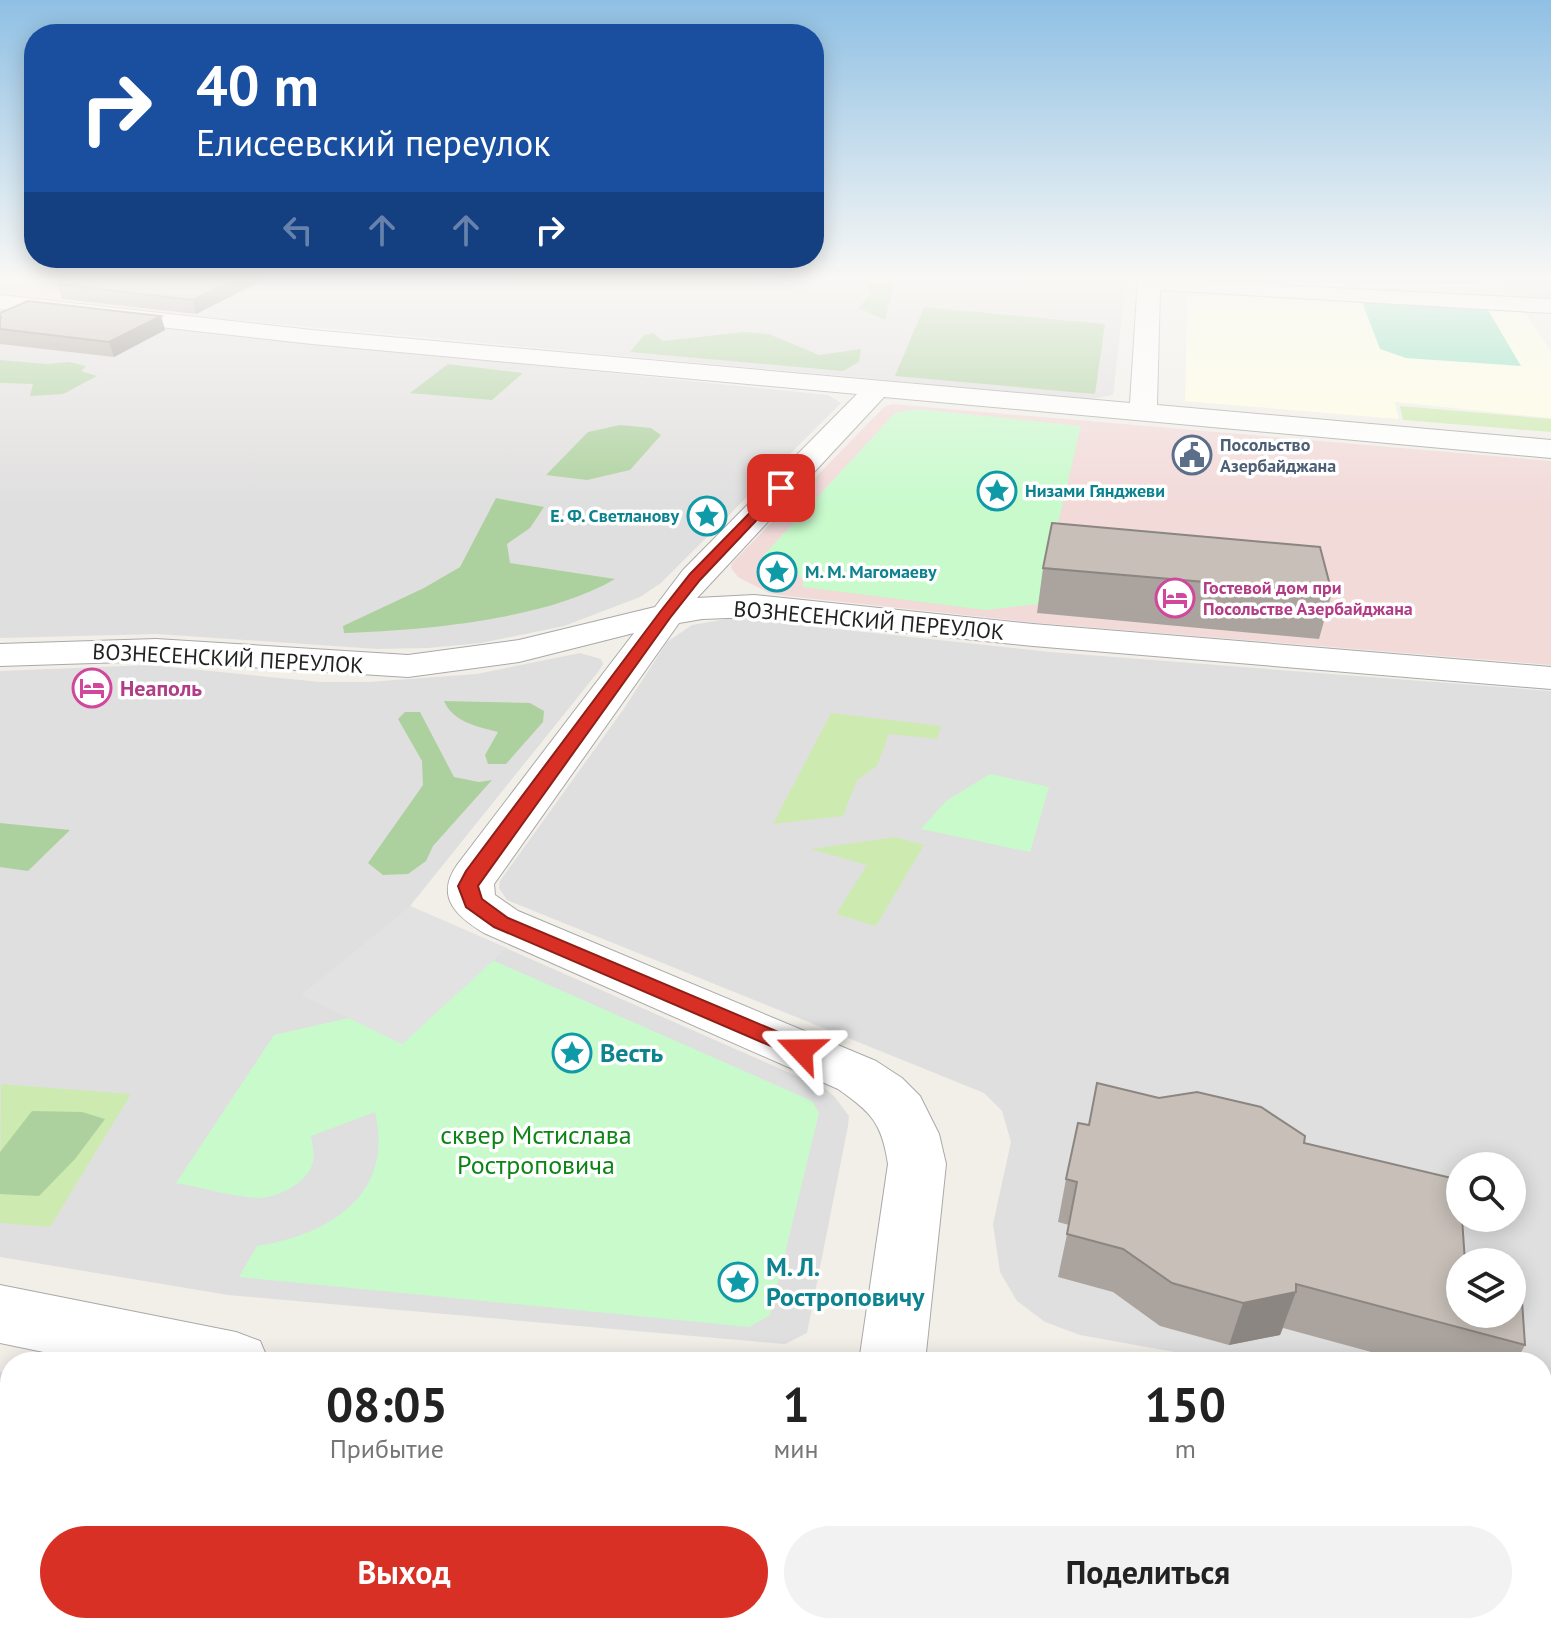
<!DOCTYPE html>
<html lang="ru">
<head>
<meta charset="utf-8">
<style>
  body { margin:0; font-family:"PT Sans",sans-serif; background:#f2f2f2; color:#222; height:100vh; display:flex; flex-direction:column; font-size:30px; white-space:nowrap }
  * { box-sizing:border-box; margin:0 }
  p { font-size:26px; color:#767676 }
  .icon { flex:none; width:44px; height:44px; fill:none; stroke:currentColor; stroke-width:2; stroke-linecap:round; stroke-linejoin:round }
  .map { position:relative; flex:1; overflow:hidden }
  .drawer { position:absolute; left:0px; top:1352px; width:1552px; height:282px; display:flex; flex-direction:column; background:#fff; border-radius:32px 32px 0 0; box-shadow:0 4px 20px #0003 }
  .drawer>* { flex:none }
  .hud { position:absolute; left:24px; top:24px; width:800px; height:244px; border-radius:32px; box-shadow:0 4px 20px #0003; background:#1a4fa0; color:#fff; overflow:hidden }
  .fabs { position:absolute; left:1446px; top:1152px; display:grid; gap:16px }
  .fabs a { display:grid; place-items:center; width:80px; height:80px; border-radius:50%; background:#fff; box-shadow:0 4px 20px #0003; font-size:40px }
  .pin { position:absolute; display:grid; place-items:center; width:68px; height:68px; color:#fff; margin:-34px; border-radius:16px; box-shadow:0 4px 12px #0006 }
  .me { position:absolute; width:88px; margin:-44px; rotate:293deg; stroke-linejoin:round; filter:drop-shadow(0 0 6px #0008) }
  .turn { display:flex; align-items:center; gap:28px; height:168px; padding:0 40px; font-size:36px }
  .turn .icon { width:104px; height:104px; stroke-width:2.5 }
  .turn b { display:block; font-size:56px; line-height:68px }
  .lanes { display:flex; align-items:center; height:76px; padding:0 40px; background:#0003; justify-content:center; gap:40px; direction:ltr }
  .lanes .off { opacity:.35 }
  .eta { display:flex; justify-content:space-evenly; align-items:center; height:136px; text-align:center }
  .eta b { font-size:48px; font-weight:700; line-height:56px }
  .cta { display:flex; gap:16px; margin-top:auto; padding:16px 40px }
  .cta a { flex:1; height:92px; border-radius:48px; background:#d93025; color:#fff; font-size:32px; font-weight:700; line-height:92px; text-align:center }
  .cta a+a { background:#f2f2f2; color:#222 }
  .map>svg:first-child { display:block }
  .residential { fill:#e0dfdf; fill-rule:evenodd }
  .commercial { fill:#f2dad9 }
  .education { fill:#ffffe5 }
  .grass { fill:#cdebb0 }
  .forest { fill:#add19e }
  .park { fill:#c8facc }
  .pitch { fill:#88e0be }
  .parking { fill:#e2e2e2 }
  .lines { fill:none; stroke-linecap:round; stroke-linejoin:round }
  .minor-casing { stroke:#a9a9a9; stroke-width:2 }
  .minor { fill:#fff; fill-rule:evenodd }
  .wall { fill:#aba49e }
  .shaded-wall { fill:#8b8681 }
  .building { fill:#c7bfb8; stroke:#8b8681; stroke-width:2 }
  .route { fill:#d93025; stroke:#8d1f18; stroke-width:2 }
  .labels { text-anchor:middle; stroke-width:7; stroke-linejoin:round; paint-order:stroke }
  .far-service-label { font-size:18px; font-weight:bold; fill:#4e5e75; stroke:#fff; text-anchor:start }
  .far-culture-label { font-size:18px; font-weight:bold; fill:#0d838f; stroke:#fff; text-anchor:start }
  .far-hotel-label { font-size:18px; font-weight:bold; fill:#b23c85; stroke:#fff; text-anchor:start }
  .street-label { font-size:22px; fill:#222; stroke:#fff }
  .hotel-label { font-size:22px; font-weight:bold; fill:#b23c85; stroke:#fff; text-anchor:start }
  .near-culture-label { font-size:26px; font-weight:bold; fill:#0d838f; stroke:#fff; text-anchor:start }
  .near-park-label { font-size:26px; fill:#0c8416; stroke:#fff }
</style>
</head>
<body>
<div class="map">
<svg width="1551" height="1633" viewBox="0 0 1551 1633">
  <rect width="100%" height="100%" fill="#f2efe9"/>
  <g class="residential">
    <path d="M267,278H1121L1124,299L1113,395L1092,399L192,316Z"/>
    <path d="M1501,278H1551V301L1528,300Z"/>
    <path d="M0,311L828,395L841,403L661,583L640,597L564,626L481,643L428,648L377,649L157,634L0,638Z"/>
    <path d="M733,618L1050,652L1551,691V1426L1542,1424V1362H1230L1080,1335L1045,1322L1017,1301L1000,1272L993,1224L1011,1142L1002,1111L984,1093L507,900L499,888L500,881L625,707L667,642L692,625ZM1460,1166H1512V1218H1460ZM1460,1262H1512V1314H1460Z"/>
    <path d="M580,653L601,659L603,664L598,672L410,906L824,1088L834,1096L849,1116L848,1126L807,1333L785,1344L228,1295L0,1257V671L149,665L321,682H369L476,674Z"/>
    <path d="M0,1372L10,1374V1624H1542V1535L1551,1537V1633H0Z"/>
  </g>
  <g class="commercial">
    <path d="M0,278H267L192,316L0,293Z"/>
    <path d="M892,404L1551,461V665L1038,623L787,596L769,593L738,577L731,568L732,563L884,407Z"/>
  </g>
  <path class="education" d="M1202,292L1525,313L1551,351V418L1395,402L1399,419L1185,401L1187,296Z"/>
  <g class="grass">
    <path d="M1400,406L1551,419V432L1403,420Z"/>
    <path d="M831,713L941,726L937,739L889,734L877,766L857,780L843,816L773,824Z"/>
    <path d="M896,837L924,845L876,926L836,914L867,865L811,849Z"/>
    <path d="M1,1084L131,1094L50,1227L0,1223Z"/>
  </g>
  <g class="forest">
    <path d="M844,278H895L885,320L858,308L870,295L868,285Z"/>
    <path d="M924,307L1105,324L1095,394L895,376Z"/>
    <path d="M744,332L769,334L819,355L861,349L859,362L843,371L630,352L644,335L653,333L663,341Z"/>
    <path d="M0,360L47,364L69,362L86,366L81,371L97,376L63,394L30,396L33,384L0,383Z"/>
    <path d="M448,364L523,373L492,400L410,393Z"/>
    <path d="M620,425L651,428L661,435L630,470L587,480L546,475L588,432Z"/>
    <path d="M496,498L544,507L530,528L507,544L510,563L615,579C545,620 425,630 344,633L343,626L424,588L460,567Z"/>
    <path d="M444,701L530,703L544,711L543,722L506,764H488L485,755L498,732C478,727 453,722 444,701Z"/>
    <path d="M405,712H420L454,777L479,782L492,780L433,846L426,861L408,874L383,875L368,863L423,785L422,761L398,719Z"/>
    <path d="M0,823L70,830L28,871L0,867Z"/>
    <path d="M32,1111L82,1112L105,1119L75,1159L39,1196L0,1194V1152Z"/>
  </g>
  <g class="park">
    <path d="M917,409L1081,426L1039,604L985,610L803,587V580L796,572L763,556L895,413Z"/>
    <path d="M990,774L1049,787L1030,852L921,829L946,801Z"/>
    <path d="M492,960L812,1101L819,1113L770,1315L749,1327L239,1277L257,1246C330,1235 395,1194 375,1112L311,1136C312,1144 315,1153 313,1161C310,1182 277,1198 258,1198C231,1197 202,1187 176,1183L274,1035L349,1018L402,1044Z"/>
    <path d="M1542,1566L1551,1569V1633H1209L1197,1624H1542Z"/>
  </g>
  <path class="pitch" d="M1362,302L1488,310L1521,366L1406,358L1380,349Z"/>
  <path class="parking" d="M410,906L507,948L402,1044L301,995Z"/>
  <g class="lines">
    <defs>
      <g id="minor">
        <path d="M1138,278L1551,299V313L1160,290L1157,405L1551,440V458L884,397L697,598L754,595L1033,624L1551,667V689L1033,646L754,617L702,619L679,623L494,884L495,895L518,911L876,1061L902,1078L920,1096L939,1134L946,1164L925,1362H859L888,1164C882,1123 871,1112 838,1089L484,933C456,916 435,897 457,865L634,633L519,662L408,677L156,661L0,666V644L156,639L408,655L519,640L655,607L683,570L857,394L312,344L0,309V295L312,330L1130,403Z"/>
        <path d="M0,1285L236,1332L260,1341L269,1362H92L0,1343Z"/>
        <path d="M1542,1445L1551,1447V1517L1542,1515Z"/>
      </g>
    </defs>
    <use href="#minor" class="minor-casing"/>
    <use href="#minor" class="minor"/>
  </g>
  <g class="wall">
    <path d="M67,278H267L196,314L62,299L58,284H60L59,281Z"/>
    <path d="M1204,278H1480L1478,284L1280,282Z"/>
    <path d="M0,313L161,316L165,330L114,357L0,344Z"/>
    <path d="M1043,568L1332,593L1319,639L1037,613Z"/>
    <path d="M1089,1125L1304,1143L1460,1314L1525,1345L1516,1362H1408L1283,1328L1280,1335L1229,1345L1160,1326L1113,1292L1058,1277L1069,1225L1058,1222L1066,1179Z"/>
  </g>
  <g class="shaded-wall">
    <path d="M237,278H267L196,314L193,300Z"/>
    <path d="M161,316L165,330L114,357L109,342Z"/>
    <path d="M1296,1292L1280,1335L1229,1345L1243,1303Z"/>
  </g>
  <g class="building">
    <path d="M67,278H237L193,300L58,284L65,281H59Z"/>
    <path d="M28,301L161,316L109,342L0,329V318L2,317H0V313Z"/>
    <path d="M1052,523L1320,547L1332,593L1043,568Z"/>
    <path d="M1097,1083L1159,1098L1197,1092L1261,1107L1305,1136L1304,1143L1460,1180V1218H1462L1465,1262H1460V1314H1512V1284L1521,1286L1525,1345L1296,1284V1292L1243,1303L1172,1283L1123,1249L1067,1234L1077,1182L1066,1179L1078,1123L1089,1125Z"/>
  </g>
  <linearGradient id="sky" x2="0" y2="1"><stop stop-color="#8fc0e4"/><stop offset="0.55" stop-color="#f9f8f5"/><stop offset="1" stop-color="#f9f8f5" stop-opacity="0"/></linearGradient>
  <rect width="1551" height="506" fill="url(#sky)"/>
  <path class="route" d="M777,485L787,488L700,580L670,618L478,886L482,899L508,918L809,1045L812,1050L809,1056L801,1059L494,927L466,907L458,886L466,871L660,612L690,574Z"/>
  <defs>
    <symbol id="civic-ring" viewBox="-11 -11 22 22"><circle r="9.5" fill="#fff" stroke="#5c6f8a" stroke-width="1.5"/><path d="M-.6-6.5H3V-4.5H.6V-3L4-1V1h2V6H-6V1h2V-1L-.6-3ZM-1.2 2.5V6h2.4V2.5Z" fill="#5c6f8a"/></symbol>
    <symbol id="sight-ring" viewBox="-11 -11 22 22"><circle r="9.5" fill="#fff" stroke="#0f9aa8" stroke-width="1.5"/><path d="M0-6L1.8-2.2L6-1.7L2.9 1.2L3.7 5.4L0 3.3L-3.7 5.4L-2.9 1.2L-6-1.7L-1.8-2.2Z" fill="#0f9aa8"/></symbol>
    <symbol id="hotel-ring" viewBox="-11 -11 22 22"><circle r="9.5" fill="#fff" stroke="#d1479c" stroke-width="1.5"/><path d="M-6-4.5h1.5V1H6V5H4.5V3h-9V5H-6ZM-4 0a1.8 1.8 0 1 1 3.6 0ZM.5 0V-2.5h3Q6-2.5 6 0Z" fill="#d1479c"/></symbol>
  </defs>
  <g fill-rule="evenodd">
    <use href="#civic-ring" x="1170" y="433" width="44" height="44"/>
    <use href="#sight-ring" x="975" y="469" width="44" height="44"/>
    <use href="#sight-ring" x="685" y="494" width="44" height="44"/>
    <use href="#sight-ring" x="755" y="550" width="44" height="44"/>
    <use href="#hotel-ring" x="1153" y="576" width="44" height="44"/>
    <use href="#hotel-ring" x="70" y="666" width="44" height="44"/>
    <use href="#sight-ring" x="550" y="1031" width="44" height="44"/>
    <use href="#sight-ring" x="716" y="1260" width="44" height="44"/>
  </g>
  <g class="labels">
    <g class="far-service-label">
      <text x="1220" y="451">Посольство<tspan x="1220" dy="21">Азербайджана</tspan></text>
    </g>
    <g class="far-culture-label">
      <text x="1025" y="497">Низами Гянджеви</text>
      <text x="679" y="522" text-anchor="end">Е. Ф. Светланову</text>
      <text x="805" y="578">М. М. Магомаеву</text>
    </g>
    <g class="far-hotel-label">
      <text x="1203" y="594">Гостевой дом при<tspan x="1203" dy="21">Посольстве Азербайджана</tspan></text>
    </g>
    <g class="street-label">
      <text transform="translate(869 620) rotate(5)" y="8">ВОЗНЕСЕНСКИЙ ПЕРЕУЛОК</text>
      <text transform="translate(228 658) rotate(3)" y="8">ВОЗНЕСЕНСКИЙ ПЕРЕУЛОК</text>
    </g>
    <g class="hotel-label">
      <text x="120" y="696">Неаполь</text>
    </g>
    <g class="near-culture-label">
      <text x="600" y="1062">Весть</text>
      <text x="766" y="1276">М. Л.<tspan x="766" dy="30">Ростроповичу</tspan></text>
    </g>
    <g class="near-park-label">
      <text x="536" y="1144">сквер Мстислава<tspan x="536" dy="30">Ростроповича</tspan></text>
    </g>
  </g>
</svg>
<div class="fabs">
<a><svg class="icon" aria-label="search" viewBox="0 0 24 24"><circle cx="10" cy="10" r="6"/><path d="M15 15l6 6"/></svg></a>
<a><svg class="icon" aria-label="layers" viewBox="0 0 24 24"><path d="M12 4l9 5-9 5-9-5zM3 14l9 5 9-5"/></svg></a>
</div>
<div class="pin" style="left:781px;top:488px;background:#d93025"><svg class="icon" aria-label="arrive" viewBox="0 0 24 24"><path d="M6 21V4h12l-3 4 3 4H6"/></svg></div>
<svg class="me" style="left:801px;top:1050px" viewBox="-20 -20 40 40"><path d="M0-17L14 15 0 8-14 15z" fill="#d93025" stroke="#fff" stroke-width="4"/></svg>
<div class="hud">
<div class="turn"><svg class="icon" aria-label="right" viewBox="0 0 24 24"><path d="M7 20v-9h11M14 6l5 5-5 5"/></svg><div><b>40 m</b>Елисеевский переулок</div></div>
<div class="lanes"><svg class="icon off" aria-label="left" viewBox="0 0 24 24"><path d="M17 20v-9H6M10 6l-5 5 5 5"/></svg><svg class="icon off" aria-label="ahead" viewBox="0 0 24 24"><path d="M12 20V5M6 11l6-6 6 6"/></svg><svg class="icon off" aria-label="ahead" viewBox="0 0 24 24"><path d="M12 20V5M6 11l6-6 6 6"/></svg><svg class="icon" aria-label="right" viewBox="0 0 24 24"><path d="M7 20v-9h11M14 6l5 5-5 5"/></svg></div>
</div>
<section class="drawer">
<div class="eta">
<div><b>08:05</b><p>Прибытие</p></div>
<div><b>1</b><p>мин</p></div>
<div><b>150</b><p>m</p></div>
</div>
<div class="cta"><a>Выход</a><a>Поделиться</a></div>
</section>
</div>
</body>
</html>
